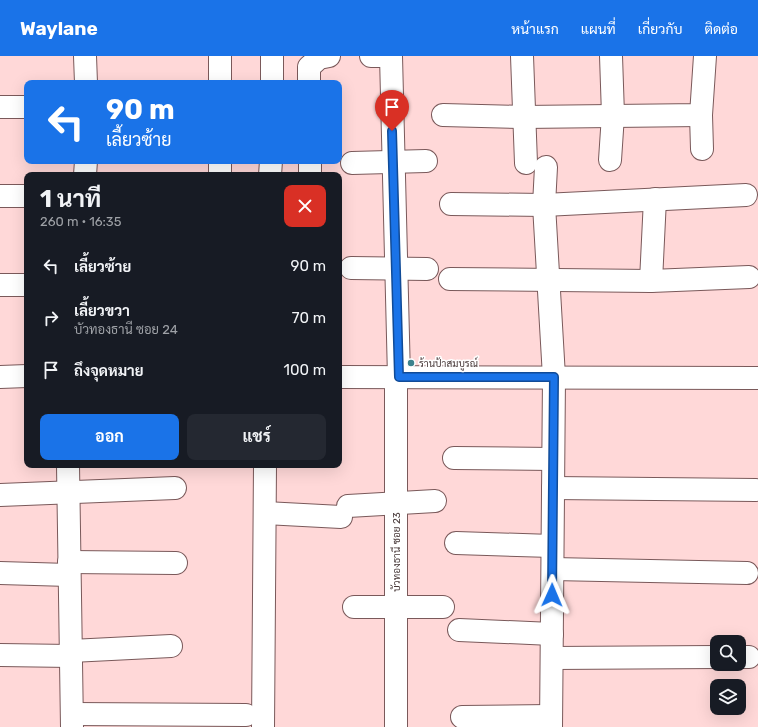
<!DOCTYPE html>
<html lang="th">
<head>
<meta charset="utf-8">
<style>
  body { margin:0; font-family:Rubik,Sarabun,sans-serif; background:#242831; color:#f1f3f6; height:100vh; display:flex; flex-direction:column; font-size:15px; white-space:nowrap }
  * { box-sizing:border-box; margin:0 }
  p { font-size:13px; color:#9ea1a6 }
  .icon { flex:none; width:22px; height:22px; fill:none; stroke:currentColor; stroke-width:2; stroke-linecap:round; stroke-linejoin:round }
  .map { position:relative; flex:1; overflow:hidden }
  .details { position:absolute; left:24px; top:116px; width:318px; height:296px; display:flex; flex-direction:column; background:#171b24; border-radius:8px; box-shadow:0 4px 16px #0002 }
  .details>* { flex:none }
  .top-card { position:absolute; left:24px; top:24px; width:318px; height:84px; border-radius:8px; box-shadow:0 4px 16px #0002; background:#1a73e8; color:#fff; overflow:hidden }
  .controls { position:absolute; left:710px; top:579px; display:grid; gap:8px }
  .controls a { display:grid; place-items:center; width:36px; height:36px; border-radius:8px; background:#171b24; box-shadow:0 4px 16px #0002; font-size:20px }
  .pin { position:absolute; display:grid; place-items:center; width:34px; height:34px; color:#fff; margin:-41px -17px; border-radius:50% 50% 50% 0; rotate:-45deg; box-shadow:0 0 4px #0007 }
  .pin .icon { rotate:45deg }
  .me { position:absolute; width:44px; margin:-22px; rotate:1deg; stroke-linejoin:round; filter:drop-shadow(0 0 3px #0008) }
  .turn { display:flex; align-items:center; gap:14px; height:84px; padding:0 16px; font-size:18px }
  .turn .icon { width:52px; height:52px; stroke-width:2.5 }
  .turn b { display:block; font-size:28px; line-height:34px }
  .round { display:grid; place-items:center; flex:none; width:42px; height:42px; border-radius:8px; background:#242831 }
  .summary { display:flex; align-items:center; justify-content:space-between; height:68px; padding:0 16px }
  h1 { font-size:24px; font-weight:700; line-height:30px }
  .cta { display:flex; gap:8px; margin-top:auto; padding:8px 16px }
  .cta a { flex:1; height:46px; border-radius:8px; background:#1a73e8; color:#fff; font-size:16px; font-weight:700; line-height:46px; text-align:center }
  .cta a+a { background:#242831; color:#f1f3f6 }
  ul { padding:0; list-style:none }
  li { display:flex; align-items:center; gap:12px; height:52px; padding:0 16px }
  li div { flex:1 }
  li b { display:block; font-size:15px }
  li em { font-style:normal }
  header { display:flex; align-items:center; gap:24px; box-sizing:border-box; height:56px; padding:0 20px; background:#1a73e8; color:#fff }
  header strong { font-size:19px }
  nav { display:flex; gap:22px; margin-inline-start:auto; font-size:14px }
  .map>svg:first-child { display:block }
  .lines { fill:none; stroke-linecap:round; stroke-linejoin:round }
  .minor-casing { stroke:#7a595a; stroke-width:24 }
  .minor { stroke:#fff; stroke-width:22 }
  .route-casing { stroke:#114b97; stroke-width:10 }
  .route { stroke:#1a73e8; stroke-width:7 }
  .poi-dot { fill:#3c828d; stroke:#fff; stroke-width:1.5 }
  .labels { text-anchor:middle; stroke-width:3; stroke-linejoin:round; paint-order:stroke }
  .poi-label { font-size:10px; fill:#473838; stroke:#fff; text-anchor:start }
  .street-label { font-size:10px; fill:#473838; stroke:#fff }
</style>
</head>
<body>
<header>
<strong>Waylane</strong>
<nav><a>หน้าแรก</a><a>แผนที่</a><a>เกี่ยวกับ</a><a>ติดต่อ</a></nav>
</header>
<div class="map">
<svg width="758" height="671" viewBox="0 0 758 671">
  <rect width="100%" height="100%" fill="#ffd8d8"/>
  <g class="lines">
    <defs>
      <g id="minor">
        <path d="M85,0L86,27"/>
        <path d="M371,0H391"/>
        <path d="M391,0L399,321"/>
        <path d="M522,0L526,107"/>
        <path d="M220,27V0"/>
        <path d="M272,27V0"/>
        <path d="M309,27V11L319,2L329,0"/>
        <path d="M0,51H27"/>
        <path d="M443,59L523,61L701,59L705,0"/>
        <path d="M701,59L702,93"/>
        <path d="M610,104L613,59L611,0"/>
        <path d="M220,105V119"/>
        <path d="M310,105V119"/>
        <path d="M352,107L426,105"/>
        <path d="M546,111L544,149L554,321L551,671"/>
        <path d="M85,119L86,105"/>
        <path d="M270,119L271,105"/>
        <path d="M0,140H27"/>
        <path d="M451,148L544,149L746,139"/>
        <path d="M351,212L427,213"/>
        <path d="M450,223L651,225L749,221"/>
        <path d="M651,225L655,143"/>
        <path d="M0,229H27"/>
        <path d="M0,321L27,320"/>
        <path d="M339,321L758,322"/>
        <path d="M396,321V671"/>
        <path d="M454,402L553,403"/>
        <path d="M68,409L72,671"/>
        <path d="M553,432L756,434"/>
        <path d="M0,439L175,432"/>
        <path d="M348,450L435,445"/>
        <path d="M265,457L341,461"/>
        <path d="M456,487L552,490"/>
        <path d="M69,506L176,507"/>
        <path d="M553,513L747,517"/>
        <path d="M0,517L69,519"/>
        <path d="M354,551H443"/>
        <path d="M459,574L552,578"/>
        <path d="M71,595L171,590"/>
        <path d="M0,599L71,600"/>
        <path d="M739,601H749"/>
        <path d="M552,602L717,601"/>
        <path d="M72,658L246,659"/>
        <path d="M462,661L551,660"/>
        <path d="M263,671L265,409"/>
      </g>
    </defs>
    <use href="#minor" class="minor-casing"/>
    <use href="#minor" class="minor"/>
  </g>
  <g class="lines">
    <defs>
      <path id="route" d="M392,75L399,321H554L552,539"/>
    </defs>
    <use href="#route" class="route-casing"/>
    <use href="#route" class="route"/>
  </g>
  <circle class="poi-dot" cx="411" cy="307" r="4"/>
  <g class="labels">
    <g class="poi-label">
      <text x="419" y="311">ร้านป้าสมบูรณ์</text>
    </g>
    <g class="street-label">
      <text transform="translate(396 496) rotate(-90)" y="4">บัวทองธานี ซอย 23</text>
    </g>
  </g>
</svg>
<div class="controls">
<a><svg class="icon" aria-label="search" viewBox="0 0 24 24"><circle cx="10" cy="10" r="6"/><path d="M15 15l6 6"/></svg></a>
<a><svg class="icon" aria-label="layers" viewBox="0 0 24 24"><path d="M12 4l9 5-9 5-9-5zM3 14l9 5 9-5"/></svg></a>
</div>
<div class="pin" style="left:392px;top:75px;background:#d93025"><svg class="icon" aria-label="arrive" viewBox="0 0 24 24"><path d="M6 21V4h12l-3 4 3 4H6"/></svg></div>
<svg class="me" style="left:552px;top:539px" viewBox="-20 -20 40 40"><path d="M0-17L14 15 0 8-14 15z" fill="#1a73e8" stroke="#fff" stroke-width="4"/></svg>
<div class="top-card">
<div class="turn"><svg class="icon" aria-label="left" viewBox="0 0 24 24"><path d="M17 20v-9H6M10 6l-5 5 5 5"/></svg><div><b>90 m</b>เลี้ยวซ้าย</div></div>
</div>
<section class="details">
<div class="summary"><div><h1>1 นาที</h1><p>260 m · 16:35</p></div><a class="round" style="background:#d93025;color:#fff"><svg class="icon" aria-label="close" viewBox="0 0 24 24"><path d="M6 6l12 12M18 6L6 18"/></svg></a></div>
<ul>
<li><svg class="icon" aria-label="left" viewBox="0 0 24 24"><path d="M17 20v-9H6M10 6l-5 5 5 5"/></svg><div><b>เลี้ยวซ้าย</b></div><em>90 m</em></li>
<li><svg class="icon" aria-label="right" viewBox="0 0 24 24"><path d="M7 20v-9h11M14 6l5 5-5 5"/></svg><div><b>เลี้ยวขวา</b><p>บัวทองธานี ซอย 24</p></div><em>70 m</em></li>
<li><svg class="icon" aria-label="arrive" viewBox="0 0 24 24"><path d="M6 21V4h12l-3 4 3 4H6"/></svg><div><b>ถึงจุดหมาย</b></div><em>100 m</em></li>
</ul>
<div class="cta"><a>ออก</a><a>แชร์</a></div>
</section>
</div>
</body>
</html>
